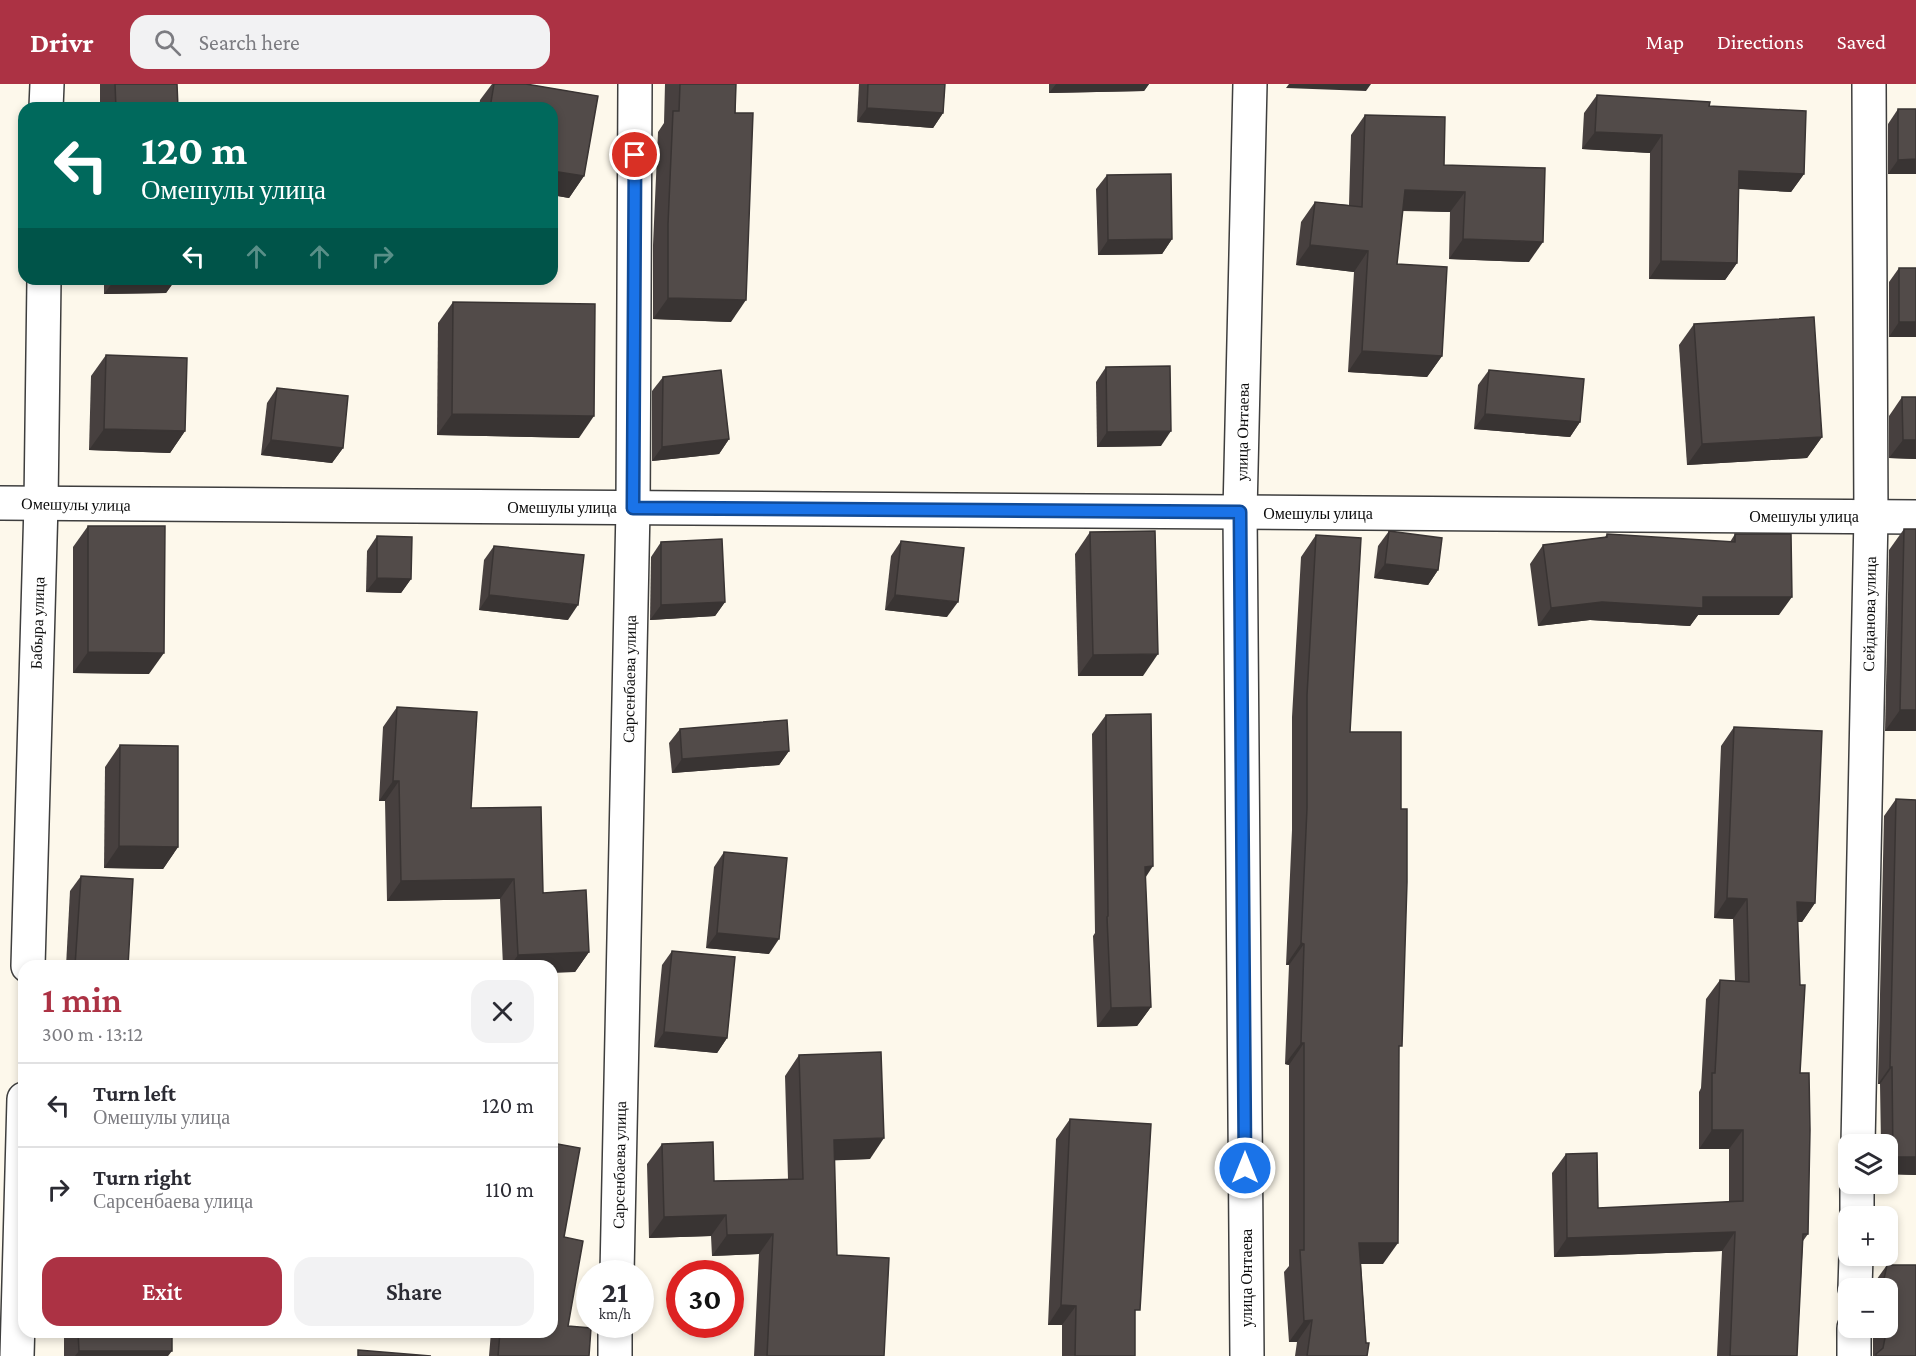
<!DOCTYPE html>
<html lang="en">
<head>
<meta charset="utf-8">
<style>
  body { margin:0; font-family:"Crimson Pro",serif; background:#f2f2f3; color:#2b2b33; height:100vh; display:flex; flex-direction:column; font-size:22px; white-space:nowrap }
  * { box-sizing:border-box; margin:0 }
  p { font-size:20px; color:#7c7c81 }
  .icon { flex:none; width:33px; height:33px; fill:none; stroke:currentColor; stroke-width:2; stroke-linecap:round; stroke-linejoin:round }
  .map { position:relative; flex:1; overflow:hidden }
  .details { position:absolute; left:18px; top:876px; width:540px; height:378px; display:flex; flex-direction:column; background:#fff; border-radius:18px; box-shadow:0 3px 9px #0003 }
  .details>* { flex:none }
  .banner { position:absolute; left:18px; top:18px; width:540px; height:183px; border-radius:18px; box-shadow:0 3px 9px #0003; background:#00695c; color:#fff; overflow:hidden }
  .controls { position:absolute; left:1838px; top:1050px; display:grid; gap:12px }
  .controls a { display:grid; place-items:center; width:60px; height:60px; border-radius:12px; background:#fff; box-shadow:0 3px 9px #0003; font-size:30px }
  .speed { position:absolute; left:576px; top:1176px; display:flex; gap:12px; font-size:30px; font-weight:700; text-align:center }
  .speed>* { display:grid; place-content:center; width:78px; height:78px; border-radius:50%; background:#fff; box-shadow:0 3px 9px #0003; line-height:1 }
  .speed small { font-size:15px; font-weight:400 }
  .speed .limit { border:9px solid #d22; background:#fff; color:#111 }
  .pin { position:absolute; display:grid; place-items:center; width:51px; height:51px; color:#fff; margin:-26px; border:3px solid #fff; border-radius:50%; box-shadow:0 2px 6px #0007 }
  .me { position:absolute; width:66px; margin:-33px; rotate:0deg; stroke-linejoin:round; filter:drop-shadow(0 0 4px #0008) }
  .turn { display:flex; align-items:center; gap:21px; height:126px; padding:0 24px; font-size:27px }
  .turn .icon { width:78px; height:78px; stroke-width:2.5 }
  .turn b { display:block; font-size:42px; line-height:51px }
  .lanes { display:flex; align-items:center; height:57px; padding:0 24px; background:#0003; justify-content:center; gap:30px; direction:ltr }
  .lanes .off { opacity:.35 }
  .round { display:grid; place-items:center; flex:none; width:63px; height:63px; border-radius:18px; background:#f2f2f3 }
  .overview { display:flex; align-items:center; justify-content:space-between; height:102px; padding:0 24px }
  h1 { font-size:36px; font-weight:600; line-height:45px; color:#ac3244 }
  .primary-button { display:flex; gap:12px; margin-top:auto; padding:12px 24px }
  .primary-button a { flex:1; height:69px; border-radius:18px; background:#ac3244; color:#fff; font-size:24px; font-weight:600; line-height:69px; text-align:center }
  .primary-button a+a { background:#f2f2f3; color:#2b2b33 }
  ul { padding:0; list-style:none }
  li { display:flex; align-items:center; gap:18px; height:84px; padding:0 24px; border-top:2px solid #e1e1e2 }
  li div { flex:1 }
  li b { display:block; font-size:22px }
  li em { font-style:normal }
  header { display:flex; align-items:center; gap:36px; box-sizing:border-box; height:84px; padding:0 30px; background:#ac3244; color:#fff }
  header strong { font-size:28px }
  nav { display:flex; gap:33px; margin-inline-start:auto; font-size:21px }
  .search { width:420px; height:54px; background:#f2f2f3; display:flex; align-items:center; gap:15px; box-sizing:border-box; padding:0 21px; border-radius:18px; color:#7c7c81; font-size:22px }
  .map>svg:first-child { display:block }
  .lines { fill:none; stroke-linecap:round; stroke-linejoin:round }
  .minor-casing { stroke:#3e3e3e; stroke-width:36 }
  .minor { stroke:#fff; stroke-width:33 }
  .wall { fill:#47403f }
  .shaded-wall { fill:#393433 }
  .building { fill:#524b49; stroke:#393433; stroke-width:1.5 }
  .route-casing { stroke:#114b97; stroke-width:15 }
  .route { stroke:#1a73e8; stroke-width:10 }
  .labels { text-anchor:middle; stroke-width:6; stroke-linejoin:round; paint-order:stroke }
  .street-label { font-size:16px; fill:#0b0b0b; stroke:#fff }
</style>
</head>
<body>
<header>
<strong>Drivr</strong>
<div class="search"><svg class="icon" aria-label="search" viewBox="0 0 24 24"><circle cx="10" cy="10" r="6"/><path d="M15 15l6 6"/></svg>Search here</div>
<nav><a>Map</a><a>Directions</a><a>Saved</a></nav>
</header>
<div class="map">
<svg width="1916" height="1272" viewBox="0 0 1916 1272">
  <rect width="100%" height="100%" fill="#fdf8eb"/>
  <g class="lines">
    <defs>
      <g id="minor">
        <path d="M46,24L47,0"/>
        <path d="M0,419L1916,433"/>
        <path d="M28,882L41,420L44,195"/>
        <path d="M1858,1060L1871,432L1869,0"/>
        <path d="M1857,1132V1100"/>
        <path d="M617,1190L633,424L635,0"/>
        <path d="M1855,1204L1856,1172"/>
        <path d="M17,1272L24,1015"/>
        <path d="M615,1272V1240"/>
        <path d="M1247,1272L1240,428L1250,0"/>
        <path d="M1854,1272V1244"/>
      </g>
    </defs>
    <use href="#minor" class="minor-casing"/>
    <use href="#minor" class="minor"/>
  </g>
  <g class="wall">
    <path d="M100,0H177L178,24H100Z"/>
    <path d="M492,0H526L598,12L584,92L569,114L552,111V24H479L480,16Z"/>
    <path d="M665,0H736L731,238L653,235V161L658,48L664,39Z"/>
    <path d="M859,0H945L943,29L933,44L857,38Z"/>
    <path d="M1049,0H1149L1144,7L1049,9Z"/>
    <path d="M1597,11L1709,22L1804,90L1791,108L1739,105L1737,179L1725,196L1649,195L1650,69L1582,65L1584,29Z"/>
    <path d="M1898,25H1916V90H1888V40Z"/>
    <path d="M1365,31L1444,81L1529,178L1449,175L1450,128L1402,127L1397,180L1442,272L1427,293L1348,288L1354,188L1296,181L1301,138L1315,118L1349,121L1351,51Z"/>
    <path d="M1107,91L1172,155L1162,170L1098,171L1096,105Z"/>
    <path d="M1899,184L1916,253H1889V198Z"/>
    <path d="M104,195H176L166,209L104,210Z"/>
    <path d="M453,218L579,354L437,351L438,239Z"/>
    <path d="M1694,240L1822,353L1807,374L1687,381L1679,261Z"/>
    <path d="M106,271L185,347L170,369L89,366L91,292Z"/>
    <path d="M1106,283L1161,362L1097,363L1096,298Z"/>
    <path d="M1489,286L1580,338L1570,353L1474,345L1478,301Z"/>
    <path d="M663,293L729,355L719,370L652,377V307Z"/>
    <path d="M277,304L343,364L332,379L261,371L267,319Z"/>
    <path d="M1902,313L1916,375L1889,374V332Z"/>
    <path d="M88,442L149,590L73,589V463Z"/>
    <path d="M1904,445H1916V647H1885L1889,466Z"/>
    <path d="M1389,447L1438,486L1428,501L1374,494L1378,462Z"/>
    <path d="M1090,448L1143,592H1078L1075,470Z"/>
    <path d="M1607,450L1730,458L1735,450L1779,531H1698L1690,542L1590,536L1538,542L1530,480L1543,461L1605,453Z"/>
    <path d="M1316,451L1350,648L1398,967L1383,1180H1361L1367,1272H1295L1297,1258H1289L1284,1188L1289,1182V981L1285,980L1289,881H1286L1292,746V633L1301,473Z"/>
    <path d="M377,452L411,495L401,509L366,508L367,467Z"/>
    <path d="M901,457L947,533L885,526L891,472Z"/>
    <path d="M661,458L725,518L715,532L650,536L651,473Z"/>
    <path d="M494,462L568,536L479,526L484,476Z"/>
    <path d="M397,623L471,724L543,809L589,868L575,888L552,882H503L500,815L387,817L385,717H379L383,643Z"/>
    <path d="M1106,631L1145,794L1151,923L1137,942L1097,943L1093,852L1095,849L1092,650Z"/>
    <path d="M1734,643L1815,819L1802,838H1798L1800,989L1808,1150L1803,1157L1797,1272H1717L1722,1167L1554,1173L1552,1089L1566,1070L1598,1124L1729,1118V1065H1699V1008L1701,1004L1706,915L1720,896L1735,897L1733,835L1714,834L1721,662Z"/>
    <path d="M680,645L789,667L779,681L672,689L669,659Z"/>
    <path d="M120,661L178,763L163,785L104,784L105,683Z"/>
    <path d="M1896,715L1916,1091L1887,1090V1060H1881L1880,1000H1878L1884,732Z"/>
    <path d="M724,768L769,870L706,864L714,783Z"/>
    <path d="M81,792L128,882H66L70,807Z"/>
    <path d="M672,867L727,954L717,969L654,963L662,881Z"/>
    <path d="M799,971L870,1075L834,1076L837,1171L884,1272H754L759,1170L712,1172L711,1152L649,1154L647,1080L662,1060L714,1097L788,1095L785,992Z"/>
    <path d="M1070,1035L1135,1232V1272H1062V1241H1048L1056,1055Z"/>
    <path d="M564,1153L568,1242L589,1272H489L491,1248H552Z"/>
    <path d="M1887,1181L1916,1272H1873V1244H1887V1204H1873L1874,1199Z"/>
    <path d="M64,1248H172L168,1272H64Z"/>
  </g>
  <g class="shaded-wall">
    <path d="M1056,0H1149L1144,7L1049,9Z"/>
    <path d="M1289,0H1371L1366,7L1286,4Z"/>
    <path d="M867,24L943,29L933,44L857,38Z"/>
    <path d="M1595,48L1662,51L1650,69L1582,65Z"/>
    <path d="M1916,75V90H1888L1898,76Z"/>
    <path d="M552,87L584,92L569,114L552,111Z"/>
    <path d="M1739,87L1804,90L1791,108L1727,104Z"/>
    <path d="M1405,106L1465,108L1450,128L1391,126Z"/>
    <path d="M1172,155L1162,170L1098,171L1108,156Z"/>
    <path d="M1463,155L1543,158L1529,178L1449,175Z"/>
    <path d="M1310,161L1368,167L1354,188L1296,181Z"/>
    <path d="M1661,177L1737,179L1725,196L1649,195Z"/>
    <path d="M115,195H176L166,209L104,210Z"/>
    <path d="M668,214L746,216L731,238L653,235Z"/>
    <path d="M1899,238H1916V253H1889Z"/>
    <path d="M1362,267L1442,272L1427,293L1348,288Z"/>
    <path d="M452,330L594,332L579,354L437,351Z"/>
    <path d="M1485,330L1580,338L1570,353L1474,345Z"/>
    <path d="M104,345L185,347L170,369L89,366Z"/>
    <path d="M1171,347L1161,362L1097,363L1107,348Z"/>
    <path d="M1822,353L1807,374L1687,381L1702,360Z"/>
    <path d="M729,355L719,370L652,377L662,363Z"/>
    <path d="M271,356L343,364L332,379L261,371Z"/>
    <path d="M1903,356H1916V375L1889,374Z"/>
    <path d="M1385,480L1438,486L1428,501L1374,494Z"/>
    <path d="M377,494L411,495L401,509L366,508Z"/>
    <path d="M489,511L578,521L568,536L479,526Z"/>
    <path d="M895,511L958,518L947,533L885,526Z"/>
    <path d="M1703,513H1792L1779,531H1698L1690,542L1590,536L1538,542L1551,524L1602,518Z"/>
    <path d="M725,518L715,532L650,536L661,521Z"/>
    <path d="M88,568L164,569L149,590L73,589Z"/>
    <path d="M1158,570L1143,592H1078L1093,571Z"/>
    <path d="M1900,626H1916V647H1885Z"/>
    <path d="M789,667L779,681L672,689L682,675Z"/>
    <path d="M393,697H399L385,717H379Z"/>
    <path d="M119,762L178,763L163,785L104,784Z"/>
    <path d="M1153,782L1140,802L1145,783Z"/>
    <path d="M514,795L500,815L387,817L401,797Z"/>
    <path d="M1727,814L1747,815L1733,835L1714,834Z"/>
    <path d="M1797,818L1815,819L1802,838L1784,837Z"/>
    <path d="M717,849L779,855L769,870L706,864Z"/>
    <path d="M1301,859L1304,860L1289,881H1286Z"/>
    <path d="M589,868L575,888L552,889V882H510L518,871Z"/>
    <path d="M1151,923L1137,942L1097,943L1111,924Z"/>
    <path d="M664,948L727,954L717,969L654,963Z"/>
    <path d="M1301,959H1304L1289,981L1285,980Z"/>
    <path d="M1890,983H1892L1880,1000H1878Z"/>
    <path d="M1712,1046H1743L1729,1065H1699Z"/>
    <path d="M884,1054L870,1075L819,1077L834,1056Z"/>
    <path d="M1893,1073H1916V1091L1887,1090V1081Z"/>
    <path d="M726,1131L711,1152L649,1154L664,1133Z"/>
    <path d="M1735,1148L1722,1167L1554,1173L1567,1154Z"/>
    <path d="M773,1150L759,1170L712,1172L727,1151Z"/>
    <path d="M1359,1159H1398L1383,1180H1344Z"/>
    <path d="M1061,1221L1076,1222L1062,1241H1048Z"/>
    <path d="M1312,1236L1297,1258H1289L1304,1237Z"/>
    <path d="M79,1267H172L168,1272H75Z"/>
  </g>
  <g class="building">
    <path d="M115,0H177L178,24H116Z"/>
    <path d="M494,0H526L598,12L584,92L552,87V24H490Z"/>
    <path d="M680,0H736L735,29H753L746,216L668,214V140L673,27H679Z"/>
    <path d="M868,0H945L943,29L867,24Z"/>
    <path d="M1597,11L1710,18L1709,22L1806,27L1804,90L1739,87L1737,179L1661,177L1662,51L1595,48Z"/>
    <path d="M1898,25H1916V75L1898,76Z"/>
    <path d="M1365,31L1445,33L1444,81L1545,84L1543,158L1463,155L1465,108L1405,106L1397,180L1447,183L1442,272L1362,267L1368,167L1310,161L1315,118L1362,123Z"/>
    <path d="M1171,90L1172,155L1108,156L1107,91Z"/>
    <rect x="1899" y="184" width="17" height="54"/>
    <path d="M453,218L595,220L594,332L452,330Z"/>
    <path d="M1814,233L1822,353L1702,360L1694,240Z"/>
    <path d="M106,271L187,274L185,347L104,345Z"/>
    <path d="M1170,282L1171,347L1107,348L1106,283Z"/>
    <path d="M721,286L729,355L662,363L663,293Z"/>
    <path d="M1489,286L1584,295L1580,338L1485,330Z"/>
    <path d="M277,304L348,312L343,364L271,356Z"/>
    <path d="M1902,313H1916V356H1903Z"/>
    <path d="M88,442H165L164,569L88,568Z"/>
    <path d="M1904,445H1916V626H1900Z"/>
    <path d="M1155,447L1158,570L1093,571L1090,448Z"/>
    <path d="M1389,447L1442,454L1438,486L1385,480Z"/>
    <path d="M1607,450L1735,458V450H1791L1792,513H1703V524L1602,518L1551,524L1543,461L1607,453Z"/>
    <path d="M1316,451L1361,454L1350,648H1401V725H1407V798L1402,962H1399L1398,1159H1359L1366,1259H1369L1367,1272H1307L1312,1236L1304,1237L1300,1166H1304V959H1301L1304,860L1301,859L1307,724V611Z"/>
    <path d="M377,452L412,453L411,495L377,494Z"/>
    <path d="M722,455L725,518L661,521V458Z"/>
    <path d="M901,457L964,464L958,518L895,511Z"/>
    <path d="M494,462L584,471L578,521L489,511Z"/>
    <path d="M397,623L477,628L471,724L541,723L543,809L586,806L589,868L518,871L514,795L401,797L399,697H393Z"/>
    <path d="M1151,630L1153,782L1145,783L1151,923L1111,924L1107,833L1108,832L1106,631Z"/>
    <path d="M787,636L789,667L682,675L680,645Z"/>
    <path d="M1734,643L1822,647L1815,819L1797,818L1800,901H1805L1800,989H1809L1810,1046L1808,1150H1803L1797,1272H1730L1735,1148L1567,1154L1566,1070L1597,1069L1598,1124L1743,1117V1046H1712V989H1715L1720,896L1749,898L1747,815L1727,814Z"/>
    <path d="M120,661L178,662V763L119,762Z"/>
    <path d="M1896,715L1916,716V1073H1893L1892,983H1890Z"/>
    <path d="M724,768L787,774L779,855L717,849Z"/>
    <path d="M81,792L133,795L128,882H75Z"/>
    <path d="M672,867L735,873L727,954L664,948Z"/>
    <path d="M881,968L884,1054L834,1056L837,1171L889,1174L884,1272H767L773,1150L727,1151L726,1131L664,1133L662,1060L713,1058L714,1097L803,1095L799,971Z"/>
    <path d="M1070,1035L1151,1040L1140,1226H1135V1272H1075L1076,1222L1061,1221Z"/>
    <path d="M552,1059L580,1064L564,1153L583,1157L568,1242L591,1244L589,1272H498L500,1248H552Z"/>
    <path d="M1887,1181H1916V1272H1876V1270L1883,1264L1885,1254V1244H1887V1204H1879V1200L1884,1195Z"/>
    <path d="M78,1248H172V1267H79Z"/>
    <path d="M358,1266L431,1272H358Z"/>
  </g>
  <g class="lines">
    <defs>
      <path id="route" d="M635,71L633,424L1240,428L1245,1084"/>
    </defs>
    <use href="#route" class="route-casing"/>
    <use href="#route" class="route"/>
  </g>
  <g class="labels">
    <g class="street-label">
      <text transform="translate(1242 348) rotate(-89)" y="6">улица Онтаева</text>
      <text transform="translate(76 420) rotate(1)" y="6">Омешулы улица</text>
      <text x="562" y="429">Омешулы улица</text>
      <text x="1318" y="435">Омешулы улица</text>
      <text x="1804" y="438">Омешулы улица</text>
      <text transform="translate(1869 530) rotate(-89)" y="6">Сейданова улица</text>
      <text transform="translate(37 539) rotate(-88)" y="6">Бабыра улица</text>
      <text transform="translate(629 595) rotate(-89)" y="6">Сарсенбаева улица</text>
      <text transform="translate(619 1081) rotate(-89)" y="6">Сарсенбаева улица</text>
      <text transform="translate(1246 1194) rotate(-90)" y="6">улица Онтаева</text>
    </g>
  </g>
</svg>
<div class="controls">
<a><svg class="icon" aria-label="layers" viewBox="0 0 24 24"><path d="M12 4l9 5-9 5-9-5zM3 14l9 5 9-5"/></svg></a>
<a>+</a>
<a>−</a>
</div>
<div class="speed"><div>21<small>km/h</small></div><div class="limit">30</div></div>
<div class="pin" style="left:635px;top:71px;background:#d93025"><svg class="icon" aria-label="arrive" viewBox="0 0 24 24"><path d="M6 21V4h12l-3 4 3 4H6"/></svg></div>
<svg class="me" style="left:1245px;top:1084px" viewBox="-20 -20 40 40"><circle r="17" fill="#1a73e8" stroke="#fff" stroke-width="3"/><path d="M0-11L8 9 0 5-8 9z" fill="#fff"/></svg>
<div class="banner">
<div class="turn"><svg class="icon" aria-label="left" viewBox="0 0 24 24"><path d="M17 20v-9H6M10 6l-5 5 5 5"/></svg><div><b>120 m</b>Омешулы улица</div></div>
<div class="lanes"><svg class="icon" aria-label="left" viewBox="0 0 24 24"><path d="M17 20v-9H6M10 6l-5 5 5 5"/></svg><svg class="icon off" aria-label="ahead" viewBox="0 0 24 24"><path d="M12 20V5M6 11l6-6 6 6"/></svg><svg class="icon off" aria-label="ahead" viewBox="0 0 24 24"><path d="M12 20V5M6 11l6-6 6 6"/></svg><svg class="icon off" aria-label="right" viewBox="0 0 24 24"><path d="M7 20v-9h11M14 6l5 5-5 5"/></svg></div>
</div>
<section class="details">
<div class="overview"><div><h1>1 min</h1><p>300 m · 13:12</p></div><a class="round"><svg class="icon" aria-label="close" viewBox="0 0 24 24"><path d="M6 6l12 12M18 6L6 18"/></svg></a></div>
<ul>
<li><svg class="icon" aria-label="left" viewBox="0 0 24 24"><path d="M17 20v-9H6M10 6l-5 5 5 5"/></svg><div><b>Turn left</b><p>Омешулы улица</p></div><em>120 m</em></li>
<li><svg class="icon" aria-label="right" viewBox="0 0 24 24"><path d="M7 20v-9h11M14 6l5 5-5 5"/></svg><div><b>Turn right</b><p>Сарсенбаева улица</p></div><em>110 m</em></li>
</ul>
<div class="primary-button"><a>Exit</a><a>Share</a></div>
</section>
</div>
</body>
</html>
